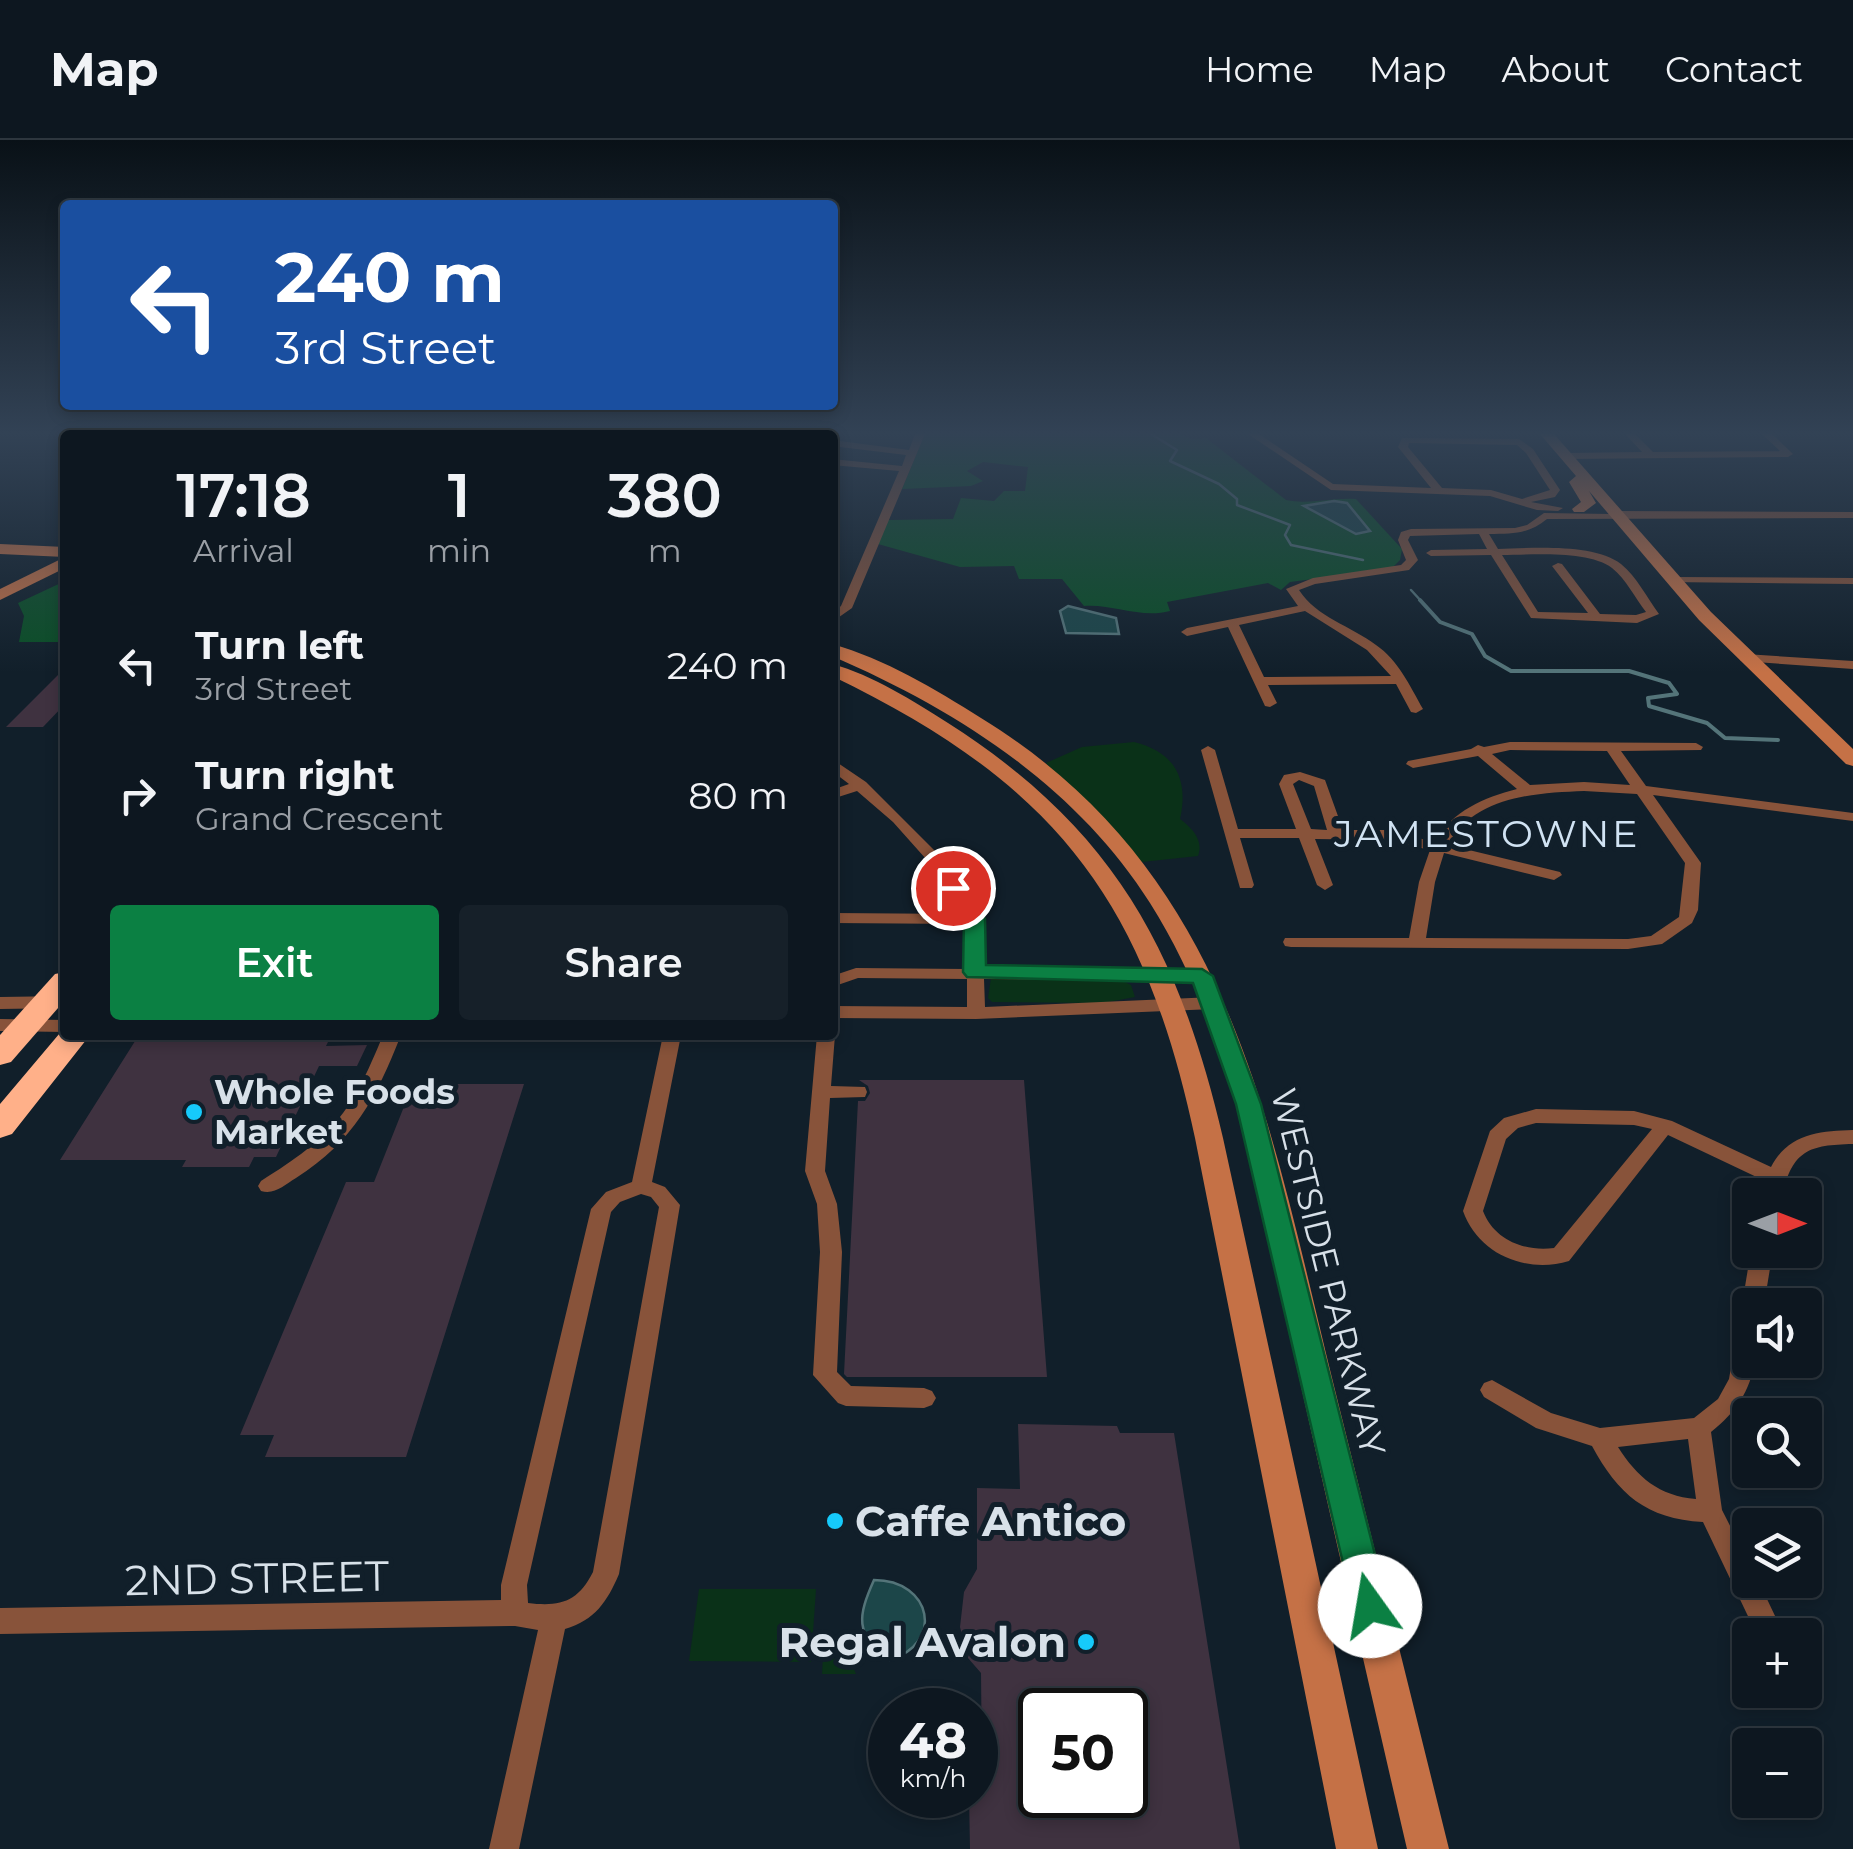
<!DOCTYPE html>
<html lang="en">
<head>
<meta charset="utf-8">
<style>
  body { margin:0; font-family:Montserrat,sans-serif; background:#162029; color:#f1f3f6; height:100vh; display:flex; flex-direction:column; font-size:38px; white-space:nowrap }
  * { box-sizing:border-box; margin:0 }
  p { font-size:32px; color:#9a9fa5 }
  .icon { flex:none; width:55px; height:55px; fill:none; stroke:currentColor; stroke-width:2; stroke-linecap:round; stroke-linejoin:round }
  .map { position:relative; flex:1; overflow:hidden }
  .panel { position:absolute; left:60px; top:290px; width:778px; height:610px; display:flex; flex-direction:column; background:#0d1720; border-radius:10px; box-shadow:0 5px 15px #0003,0 0 0 2px #2d363e }
  .panel>* { flex:none }
  .top-card { position:absolute; left:60px; top:60px; width:778px; height:210px; border-radius:10px; box-shadow:0 5px 15px #0003,0 0 0 2px #2d363e; background:#1a4fa0; color:#fff; overflow:hidden }
  .needle { width:65px; rotate:90deg }
  .buttons { position:absolute; left:1732px; top:1038px; display:grid; gap:20px }
  .buttons a { display:grid; place-items:center; width:90px; height:90px; border-radius:10px; background:#0d1720; box-shadow:0 5px 15px #0003,0 0 0 2px #2d363e; font-size:50px }
  .speed { position:absolute; left:868px; top:1548px; display:flex; gap:20px; font-size:50px; font-weight:700; text-align:center }
  .speed>* { display:grid; place-content:center; width:130px; height:130px; border-radius:50%; background:#0d1720; box-shadow:0 5px 15px #0003,0 0 0 2px #2d363e; line-height:1 }
  .speed small { font-size:25px; font-weight:400 }
  .speed .limit { border:5px solid #111; border-radius:15px; background:#fff; color:#111 }
  .pin { position:absolute; display:grid; place-items:center; width:85px; height:85px; color:#fff; margin:-42px; border:5px solid #fff; border-radius:50%; box-shadow:0 2px 10px #0007 }
  .me { position:absolute; width:110px; margin:-55px; rotate:347deg; stroke-linejoin:round; filter:drop-shadow(0 0 8px #0008) }
  .turn { display:flex; align-items:center; gap:35px; height:210px; padding:0 50px; font-size:45px }
  .turn .icon { width:130px; height:130px; stroke-width:2.5 }
  .turn b { display:block; font-size:70px; line-height:85px }
  .eta { display:flex; justify-content:space-evenly; align-items:center; height:170px; text-align:center }
  .eta b { font-size:60px; font-weight:600; line-height:70px }
  .primary-button { display:flex; gap:20px; margin-top:auto; padding:20px 50px }
  .primary-button a { flex:1; height:115px; border-radius:10px; background:#0b8043; color:#fff; font-size:40px; font-weight:600; line-height:115px; text-align:center }
  .primary-button a+a { background:#162029; color:#f1f3f6 }
  ul { padding:0; list-style:none }
  li { display:flex; align-items:center; gap:30px; height:130px; padding:0 50px }
  li div { flex:1 }
  li b { display:block; font-size:38px }
  li em { font-style:normal }
  header { display:flex; align-items:center; gap:60px; box-sizing:border-box; height:140px; padding:0 50px; background:#0d1720; border-bottom:2px solid #2d363e }
  header strong { font-size:48px }
  nav { display:flex; gap:55px; margin-inline-start:auto; font-size:35px }
  .map>svg:first-child { display:block }
  .green { fill:#0a3118 }
  .forest { fill:#0a4f26 }
  .water { fill:#1c4649; stroke:#547479; stroke-width:2.5 }
  .lines { fill:none; stroke-linecap:round; stroke-linejoin:round }
  .stream-far1 { stroke:#547479; stroke-width:2.5 }
  .stream { stroke:#547479; stroke-width:4 }
  .building { fill:#3f3240; fill-rule:evenodd }
  .street { fill:#88533a; fill-rule:evenodd }
  .secondary { fill:#c57146; fill-rule:evenodd }
  .highway { fill:#ffb089; fill-rule:evenodd }
  .route { fill:#0b8043; stroke:#07532c; stroke-width:2.5 }
  .poi-dot { fill:#16cafb; stroke:#111f2a; stroke-width:4 }
  .labels { text-anchor:middle; stroke-width:10; stroke-linejoin:round; paint-order:stroke }
  .poi-label { font-size:35px; font-weight:bold; fill:#d8e1e9; stroke:#111f2a; text-anchor:start }
  .street-label { font-size:35px; fill:#d8e1e9; stroke:#111f2a }
  .neighbourhood-label { font-size:38px; letter-spacing:2.5px; fill:#d1e3f3; stroke:#111f2a }
  .near-poi-label { font-size:42px; font-weight:bold; fill:#d8e1e9; stroke:#111f2a; text-anchor:start }
  .near-street-label { font-size:42px; fill:#d8e1e9; stroke:#111f2a }
</style>
</head>
<body>
<header>
<strong>Map</strong>
<nav><a>Home</a><a>Map</a><a>About</a><a>Contact</a></nav>
</header>
<div class="map">
<svg width="1853" height="1709" viewBox="0 0 1853 1709">
  <rect width="100%" height="100%" fill="#111f2a"/>
  <g class="green">
    <path d="M1134,602C1175,612 1189,639 1180,679C1192,688 1204,700 1198,716L1142,722L1046,623L1082,607Z"/>
    <path d="M991,838L1121,840L1131,845L1135,857L1103,863L992,862L988,858Z"/>
    <path d="M699,1449H816L811,1522L689,1521Z"/>
    <path d="M824,1499H841L856,1534H822Z"/>
  </g>
  <g class="forest">
    <path d="M925,294H1182L1190,299L1206,298L1286,360C1309,365 1332,357 1356,359L1402,409L1400,420L1391,429L1290,442L1281,450L1268,443L1167,462L1170,471C1141,479 1114,464 1084,466L1062,439H1019L1014,426L960,427L878,404L888,380L953,379L961,358L994,361L1004,351H1025L1028,327L983,322L967,331L983,341L971,346L902,349Z"/>
    <path d="M65,441V502H19L24,476L18,463Z"/>
  </g>
  <g class="water">
    <path d="M1334,361L1347,363L1370,391L1356,394L1304,366Z"/>
    <path d="M1068,466L1116,478L1119,494L1066,493L1060,471Z"/>
    <path d="M874,1440C932,1440 945,1504 889,1520C854,1494 858,1476 874,1440Z"/>
  </g>
  <g class="lines">
    <g class="stream-far1">
      <path d="M1151,294L1177,310L1170,321L1219,344L1237,359V365L1290,385L1285,395L1291,405L1363,420"/>
      <path d="M1411,450L1422,462"/>
    </g>
    <path class="stream" d="M1420,460L1440,482L1472,494L1485,516L1511,531H1629L1669,543L1677,554L1648,558L1649,566L1707,583L1725,598L1778,600"/>
  </g>
  <g class="building">
    <path d="M65,528V564L43,587H6Z"/>
    <path d="M137,898H330L326,906L367,905L357,926H319L276,1017H254L249,1027H182L186,1020H60Z"/>
    <path d="M859,940H1024L1047,1237H847L844,1234L858,961H865L870,953L868,946Z"/>
    <path d="M413,944H524L406,1317H265L274,1295H240L346,1042H374Z"/>
    <path d="M1018,1284L1117,1286L1120,1293H1174L1240,1709H970L969,1655H975V1639L982,1632L981,1533L968,1518L960,1487L964,1452L977,1429V1348L1020,1349ZM1040,1570H1125V1655H1040Z"/>
  </g>
  <g class="lines">
    <g class="street">
      <path d="M476,294H489L490,295H477Z"/>
      <path d="M732,294H749L750,295H733Z"/>
      <path d="M915,294H925L852,468L832,482V473L841,466L899,331L832,325V319L902,326L906,315L832,306V300L909,310Z"/>
      <path d="M1248,294H1259L1333,344L1431,348L1398,307L1402,298L1519,299L1533,309L1560,350L1555,357L1531,362L1563,368L1558,371L1537,370L1490,356L1331,350ZM1409,303L1517,305L1526,313L1550,350L1522,359L1491,350L1442,348L1408,307Z"/>
      <path d="M1625,294H1635L1653,312L1780,311L1762,294H1772L1793,314L1788,317L1565,319L1560,316L1565,313L1642,312Z"/>
      <path d="M1615,371L1853,372V378L1547,379C1529,394 1512,394 1489,394L1498,409C1531,408 1594,403 1621,424C1637,437 1647,458 1659,474L1637,483L1531,478L1491,415L1431,416L1426,413L1431,410L1487,409L1479,394L1410,396L1408,400L1418,420L1409,430L1315,444L1299,450C1316,477 1351,486 1376,505C1398,520 1410,546 1423,569L1416,573L1411,572L1396,544L1268,545L1277,563L1270,567L1265,566L1228,487L1187,496L1181,492L1187,488L1298,466L1286,449L1313,438L1401,425L1406,420L1398,400L1401,392L1411,389L1515,388L1527,385L1544,373L1610,374ZM1502,415C1530,415 1588,410 1612,428C1626,439 1635,458 1646,472L1636,475L1600,474L1562,424L1558,423L1552,426L1588,473L1538,472ZM1305,471L1367,510L1391,536L1264,537L1239,485Z"/>
      <path d="M1672,437L1853,438V444L1668,442V438Z"/>
      <path d="M1745,514L1853,521V529L1741,521L1739,518Z"/>
      <path d="M1510,602L1696,603L1703,607L1701,610L1621,611L1646,646L1853,673V681L1653,655L1701,723L1698,770L1692,783L1662,804L1628,809L1291,807L1285,806L1283,802L1285,798H1409L1419,742L1430,710L1387,700L1315,699L1333,745L1325,750L1317,745L1299,698H1240L1254,745L1252,748H1240L1201,610L1208,606L1215,610L1238,689H1296L1279,644L1284,635L1300,632L1325,640L1343,690H1387L1434,702C1454,670 1483,658 1517,649L1478,616L1413,628L1406,624L1408,621L1471,609L1478,605L1484,607ZM1510,610L1607,611L1630,645L1584,642L1530,645L1492,614ZM1299,640L1314,646L1327,690L1311,689L1293,644ZM1584,651L1637,654L1685,723L1679,777L1651,796L1628,799L1426,798L1435,742L1444,713L1554,740L1562,735L1560,732L1448,705C1474,656 1535,653 1584,651Z"/>
      <path d="M832,619L866,642L937,713L982,779L984,829L1201,831L1210,836L1201,841L984,839L985,867L1214,857L1223,863L1214,869L976,879L832,878V866L967,867V839L858,838L832,847V836L856,828L966,829V784L832,783V773L963,774L926,719L893,682L857,651L832,659V650L849,644L832,631Z"/>
      <path d="M65,856V868L0,869V857Z"/>
      <path d="M0,879L65,880V892L0,891Z"/>
      <path d="M832,891L835,895L831,946L865,947L867,952L865,957L830,958L825,1031L837,1064L842,1112L837,1232L851,1246L924,1248L932,1251L936,1258L932,1265L924,1268L846,1266L838,1263L813,1235L820,1112L817,1064L805,1031L817,895H832Z"/>
      <path d="M383,895H401C376,958 354,1001 296,1038C284,1045 275,1055 261,1051L258,1046L261,1041C333,996 351,974 383,895Z"/>
      <path d="M663,895H681L652,1042L665,1047L680,1065L619,1434C607,1462 595,1480 565,1489L519,1709H489L538,1490L515,1486L0,1494V1468L501,1460V1445L591,1069L606,1052L632,1042ZM641,1054L651,1057L659,1067L593,1432C578,1462 560,1467 528,1463L527,1445L611,1072L620,1062Z"/>
      <path d="M1536,969L1634,971L1672,981L1771,1027C1788,994 1819,991 1853,990V1004C1809,1005 1793,1010 1782,1055H1762L1765,1041L1668,995L1569,1121C1526,1134 1478,1114 1463,1071L1490,991L1504,978ZM1536,983L1634,985L1652,989L1554,1108C1525,1112 1494,1100 1483,1071L1506,999L1518,988Z"/>
      <path d="M1751,1110H1773L1764,1165H1750V1220H1755C1750,1252 1736,1272 1711,1292L1722,1370L1750,1425V1440H1758L1784,1495H1757L1703,1382C1646,1379 1618,1354 1592,1306L1536,1288L1484,1257L1480,1250L1484,1243L1492,1240L1551,1273L1600,1288L1694,1278L1718,1259L1729,1239L1739,1180L1742,1174L1747,1172L1742,1165ZM1688,1299L1696,1359C1659,1356 1637,1337 1618,1307Z"/>
    </g>
    <g class="secondary">
      <path d="M1540,294H1554L1711,472L1853,609V626L1846,624L1699,480L1589,351L1596,363L1584,372H1574L1572,369L1581,362L1569,342L1576,336Z"/>
      <path d="M0,404L65,407V417L0,414Z"/>
      <path d="M65,417V428L0,460V449Z"/>
      <path d="M832,504C885,519 935,549 981,578C1230,731 1268,978 1332,1238C1371,1395 1410,1552 1449,1709H1407C1367,1537 1328,1365 1289,1193C1256,1047 1231,891 1150,763C1076,646 957,570 832,516Z"/>
      <path d="M832,524C873,535 913,561 948,583C1114,689 1179,810 1223,998L1378,1709H1336L1195,998C1144,758 1054,643 832,536Z"/>
    </g>
    <g class="highway">
      <path d="M65,832V860L11,922L0,925V895L55,834Z"/>
      <path d="M65,887V895H90L12,994L0,998V964Z"/>
    </g>
  </g>
  <linearGradient id="sky" x2="0" y2="1"><stop stop-color="#091117"/><stop offset="0.55" stop-color="#324255"/><stop offset="1" stop-color="#324255" stop-opacity="0"/></linearGradient>
  <rect width="1853" height="533" fill="url(#sky)"/>
  <path class="route" d="M953,741L960,743L985,779L986,825L1202,829L1213,836L1261,964L1388,1466L1383,1478L1370,1482L1358,1478L1353,1466L1236,964L1193,843L967,837L963,832L964,779L943,748Z"/>
  <g class="poi-dot">
    <circle cx="194" cy="972" r="10"/>
    <circle cx="835" cy="1381" r="10"/>
    <circle cx="1086" cy="1502" r="10"/>
  </g>
  <g class="labels">
    <g class="poi-label">
      <text x="214" y="964">Whole Foods<tspan x="214" dy="40">Market</tspan></text>
    </g>
    <g class="street-label">
      <text transform="translate(1328 1132) rotate(76)" y="12">WESTSIDE PARKWAY</text>
    </g>
    <g class="neighbourhood-label">
      <text x="1487" y="707">JAMESTOWNE</text>
    </g>
    <g class="near-poi-label">
      <text x="855" y="1396">Caffe Antico</text>
      <text x="1066" y="1517" text-anchor="end">Regal Avalon</text>
    </g>
    <g class="near-street-label">
      <text transform="translate(257 1438) rotate(-1)" y="15">2ND STREET</text>
    </g>
  </g>
</svg>
<div class="buttons">
<a><svg class="needle" viewBox="-14 -14 28 28"><path d="M0-13l5 13h-10z" fill="#e53935"/><path d="M0 13l5-13h-10z" fill="#9a9fa5"/></svg></a>
<a><svg class="icon" aria-label="sound" viewBox="0 0 24 24"><path d="M4 9h4l5-4v14l-5-4H4zM17 9q2 3 0 6"/></svg></a>
<a><svg class="icon" aria-label="search" viewBox="0 0 24 24"><circle cx="10" cy="10" r="6"/><path d="M15 15l6 6"/></svg></a>
<a><svg class="icon" aria-label="layers" viewBox="0 0 24 24"><path d="M12 4l9 5-9 5-9-5zM3 14l9 5 9-5"/></svg></a>
<a>+</a>
<a>−</a>
</div>
<div class="speed"><div>48<small>km/h</small></div><div class="limit">50</div></div>
<div class="pin" style="left:953px;top:748px;background:#d93025"><svg class="icon" aria-label="arrive" viewBox="0 0 24 24"><path d="M6 21V4h12l-3 4 3 4H6"/></svg></div>
<svg class="me" style="left:1370px;top:1466px" viewBox="-20 -20 40 40"><circle r="19" fill="#fff"/><path d="M0-13L10 11 0 6-10 11z" fill="#0b8043"/></svg>
<div class="top-card">
<div class="turn"><svg class="icon" aria-label="left" viewBox="0 0 24 24"><path d="M17 20v-9H6M10 6l-5 5 5 5"/></svg><div><b>240 m</b>3rd Street</div></div>
</div>
<section class="panel">
<div class="eta">
<div><b>17:18</b><p>Arrival</p></div>
<div><b>1</b><p>min</p></div>
<div><b>380</b><p>m</p></div>
</div>
<ul>
<li><svg class="icon" aria-label="left" viewBox="0 0 24 24"><path d="M17 20v-9H6M10 6l-5 5 5 5"/></svg><div><b>Turn left</b><p>3rd Street</p></div><em>240 m</em></li>
<li><svg class="icon" aria-label="right" viewBox="0 0 24 24"><path d="M7 20v-9h11M14 6l5 5-5 5"/></svg><div><b>Turn right</b><p>Grand Crescent</p></div><em>80 m</em></li>
</ul>
<div class="primary-button"><a>Exit</a><a>Share</a></div>
</section>
</div>
</body>
</html>
